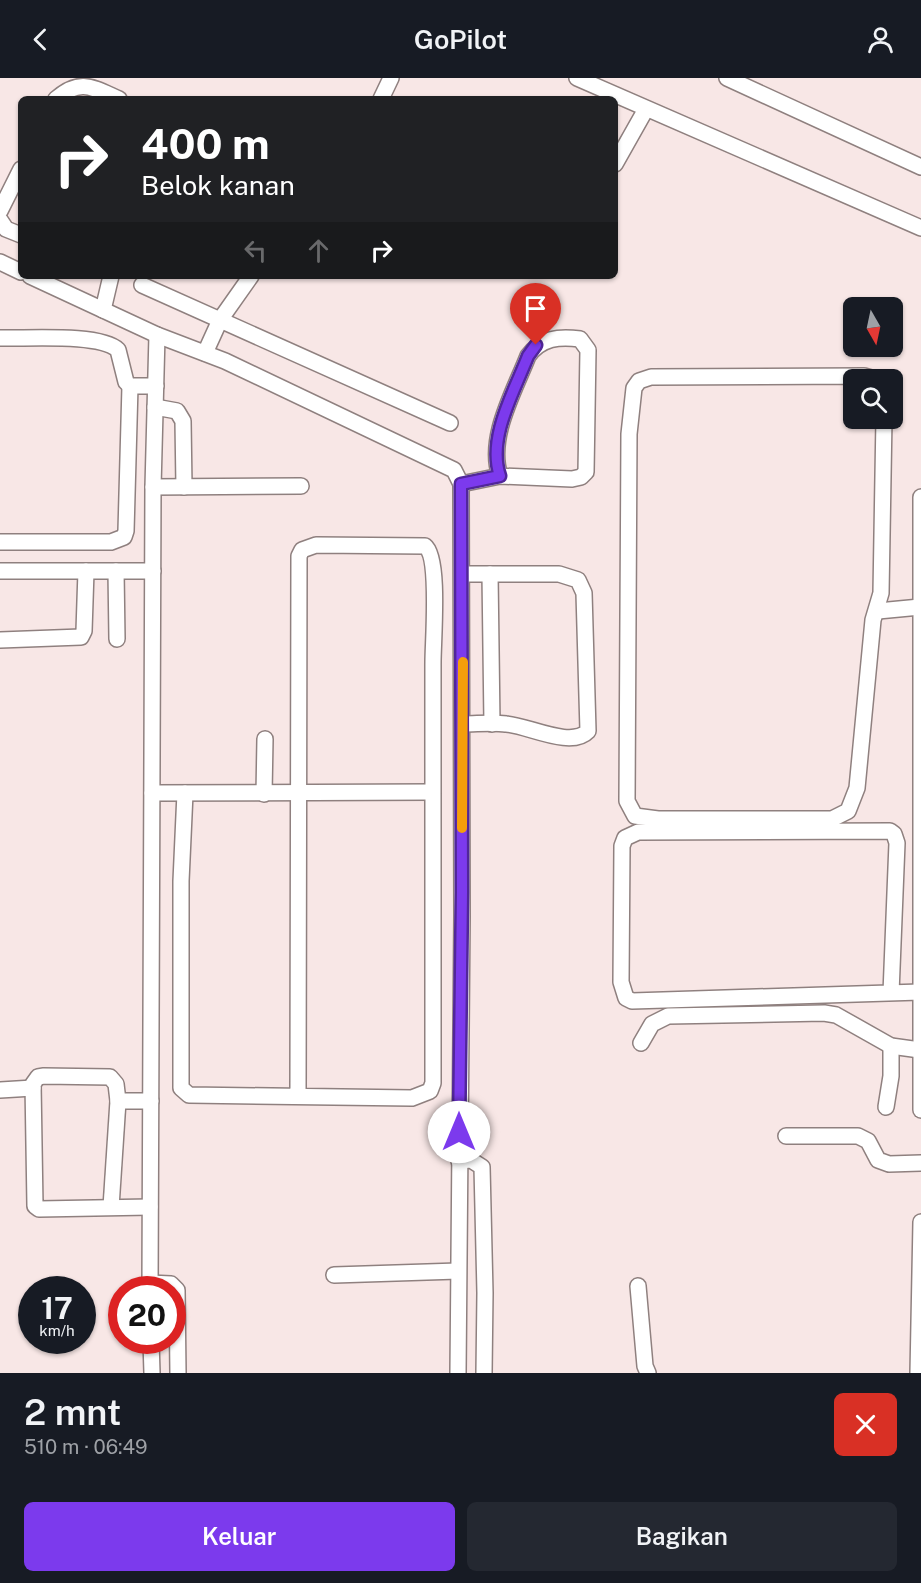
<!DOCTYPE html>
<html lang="id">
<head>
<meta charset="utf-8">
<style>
  body { margin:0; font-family:"Public Sans",sans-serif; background:#242831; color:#f1f3f6; height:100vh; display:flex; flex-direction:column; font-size:22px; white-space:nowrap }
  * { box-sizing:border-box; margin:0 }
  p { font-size:20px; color:#9ea1a6 }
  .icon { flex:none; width:33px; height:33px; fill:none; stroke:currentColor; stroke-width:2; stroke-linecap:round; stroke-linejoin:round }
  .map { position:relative; height:1295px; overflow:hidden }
  .drawer { display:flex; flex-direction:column; background:#171b24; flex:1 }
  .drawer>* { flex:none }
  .guide { position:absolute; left:18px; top:18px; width:600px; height:183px; border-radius:9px; box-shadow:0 2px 4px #0004; background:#202124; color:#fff; overflow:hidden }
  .needle { width:39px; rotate:171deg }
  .controls { position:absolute; left:843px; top:219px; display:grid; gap:12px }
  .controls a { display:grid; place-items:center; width:60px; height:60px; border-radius:9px; background:#171b24; box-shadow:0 2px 4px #0004; font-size:30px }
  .speed { position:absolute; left:18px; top:1198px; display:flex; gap:12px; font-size:30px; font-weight:700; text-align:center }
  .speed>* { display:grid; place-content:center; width:78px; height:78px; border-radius:50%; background:#171b24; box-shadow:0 2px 4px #0004; line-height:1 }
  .speed small { font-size:15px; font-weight:400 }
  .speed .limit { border:9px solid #d22; background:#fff; color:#111 }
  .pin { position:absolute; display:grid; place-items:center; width:51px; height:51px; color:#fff; margin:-62px -26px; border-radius:50% 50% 50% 0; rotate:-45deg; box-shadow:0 0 6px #0007 }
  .pin .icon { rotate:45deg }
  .me { position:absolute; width:66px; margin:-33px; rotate:0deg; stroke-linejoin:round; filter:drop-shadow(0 0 4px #0008) }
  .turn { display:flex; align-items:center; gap:21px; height:126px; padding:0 24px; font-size:27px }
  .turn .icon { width:78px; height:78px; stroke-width:2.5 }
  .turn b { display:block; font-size:42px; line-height:51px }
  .lanes { display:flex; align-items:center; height:57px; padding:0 24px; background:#0003; justify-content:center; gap:30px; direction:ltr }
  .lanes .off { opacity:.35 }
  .round { display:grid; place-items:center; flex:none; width:63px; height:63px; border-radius:9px; background:#242831 }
  .head { display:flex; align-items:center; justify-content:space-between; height:102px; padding:0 24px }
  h1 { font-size:36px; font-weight:600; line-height:45px }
  .action { display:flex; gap:12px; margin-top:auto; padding:12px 24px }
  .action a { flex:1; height:69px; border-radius:9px; background:#7c3aed; color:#fff; font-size:24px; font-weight:600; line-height:69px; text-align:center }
  .action a+a { background:#242831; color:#f1f3f6 }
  header { display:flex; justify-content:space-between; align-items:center; height:78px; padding:0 24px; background:#171b24; font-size:27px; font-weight:600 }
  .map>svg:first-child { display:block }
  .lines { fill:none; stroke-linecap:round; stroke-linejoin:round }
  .minor-casing { stroke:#8f807f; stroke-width:18 }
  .minor { stroke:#fff; stroke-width:15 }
  .route-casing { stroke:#51269a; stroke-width:15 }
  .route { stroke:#7c3aed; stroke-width:10 }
  .slow { stroke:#f59e0b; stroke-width:10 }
</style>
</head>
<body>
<header><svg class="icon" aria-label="back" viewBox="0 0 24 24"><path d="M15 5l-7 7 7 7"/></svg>GoPilot<svg class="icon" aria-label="person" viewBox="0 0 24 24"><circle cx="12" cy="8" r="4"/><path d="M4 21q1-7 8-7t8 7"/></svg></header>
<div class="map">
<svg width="921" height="1295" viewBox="0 0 921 1295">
  <rect width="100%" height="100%" fill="#f8e7e6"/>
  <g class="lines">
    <defs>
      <g id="minor">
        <path d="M577,0L921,150"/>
        <path d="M727,0L921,89"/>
        <path d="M56,21C80,0 92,9 119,21"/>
        <path d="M381,21L391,0"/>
        <path d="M615,86L646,31"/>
        <path d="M0,133L21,91"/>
        <path d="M0,142L6,151L21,157"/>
        <path d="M0,184L21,194"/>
        <path d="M30,198L157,257L225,283L454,392L461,406L462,838L458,1295"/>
        <path d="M142,207L450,345"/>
        <path d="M103,232L111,198"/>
        <path d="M0,260C26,261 100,255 118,272L126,304L130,308H156"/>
        <path d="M205,275L220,242L251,198"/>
        <path d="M878,302L864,298L651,299L639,303L634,310L629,356L627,723L635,738L658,741H832L848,733L857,710L873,542L881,515L884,340"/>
        <path d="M155,329L177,333L183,343L184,409"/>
        <path d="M461,406L500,398L572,401L581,399L586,394L588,272L580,261C559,258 541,260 528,278C514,314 487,360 500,398"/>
        <path d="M153,409L301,408"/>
        <path d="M921,419V1032"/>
        <path d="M0,464H111L124,459L126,453L130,308"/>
        <path d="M0,493H153"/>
        <path d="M116,493L117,561"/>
        <path d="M490,496L492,646"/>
        <path d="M878,533L920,529"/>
        <path d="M0,562L81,559L84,553L86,493"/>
        <path d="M463,646C477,646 492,644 506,646C527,647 571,671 588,653L584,515L578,502L559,496H463"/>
        <path d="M152,715L431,714"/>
        <path d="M185,715L181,803V1010L189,1017L412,1020L430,1013L433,1005C432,864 432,724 433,584C433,562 440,479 425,468L316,467L302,472L299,478L298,1018"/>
        <path d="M264,716L265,661"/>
        <path d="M891,915L897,765L894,756L890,753L638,754L625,760L622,768L621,904L626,920L632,923L920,914"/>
        <path d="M641,965L652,946L668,938L824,935L836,937L891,968L920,972"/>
        <path d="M0,1012L33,1010"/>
        <path d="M886,1029L891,998V968"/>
        <path d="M786,1058H858L868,1063L878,1082L889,1086L921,1085"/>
        <path d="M459,1083L471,1082L482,1089L485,1215L484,1295"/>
        <path d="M111,1129L118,1023"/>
        <path d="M150,1129L39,1131L35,1128L33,1006L38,999L44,998L110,999L116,1006L118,1023H151"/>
        <path d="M334,1197L458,1193"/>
        <path d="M150,1205L171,1206L177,1212L178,1295"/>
        <path d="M638,1208L645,1288L648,1295"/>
        <path d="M150,1212L153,409L157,257"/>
        <path d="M151,1263L152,1295"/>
        <path d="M918,1295L921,1144"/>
      </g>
    </defs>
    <use href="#minor" class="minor-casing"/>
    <use href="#minor" class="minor"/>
  </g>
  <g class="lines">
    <defs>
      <path id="route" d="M459,1054L462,814L461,406L500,398C487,360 514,314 528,278L536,267"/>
    </defs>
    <use href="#route" class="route-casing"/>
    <use href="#route" class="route"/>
    <path class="slow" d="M462,750L463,584"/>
  </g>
</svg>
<div class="controls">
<a><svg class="needle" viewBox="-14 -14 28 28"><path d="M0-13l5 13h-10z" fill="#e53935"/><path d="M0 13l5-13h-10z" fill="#9ea1a6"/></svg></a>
<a><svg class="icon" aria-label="search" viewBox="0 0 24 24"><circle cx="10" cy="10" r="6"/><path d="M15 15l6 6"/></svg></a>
</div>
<div class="speed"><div>17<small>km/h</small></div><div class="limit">20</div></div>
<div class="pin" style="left:536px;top:267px;background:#d93025"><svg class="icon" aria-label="arrive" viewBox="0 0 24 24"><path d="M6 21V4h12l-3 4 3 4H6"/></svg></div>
<svg class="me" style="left:459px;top:1054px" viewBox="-20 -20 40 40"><circle r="19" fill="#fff"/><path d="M0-13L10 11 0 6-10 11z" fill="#7c3aed"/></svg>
<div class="guide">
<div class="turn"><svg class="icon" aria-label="right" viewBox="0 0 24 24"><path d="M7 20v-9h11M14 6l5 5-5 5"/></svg><div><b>400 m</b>Belok kanan</div></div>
<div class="lanes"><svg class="icon off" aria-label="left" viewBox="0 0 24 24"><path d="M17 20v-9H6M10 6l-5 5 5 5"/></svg><svg class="icon off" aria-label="ahead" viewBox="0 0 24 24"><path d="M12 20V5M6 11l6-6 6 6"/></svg><svg class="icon" aria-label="right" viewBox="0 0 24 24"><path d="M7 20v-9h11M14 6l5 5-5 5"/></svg></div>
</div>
</div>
<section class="drawer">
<div class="head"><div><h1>2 mnt</h1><p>510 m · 06:49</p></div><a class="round" style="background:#d93025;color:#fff"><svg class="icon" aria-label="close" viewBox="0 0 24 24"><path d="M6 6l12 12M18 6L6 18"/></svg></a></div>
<div class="action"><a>Keluar</a><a>Bagikan</a></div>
</section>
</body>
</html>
